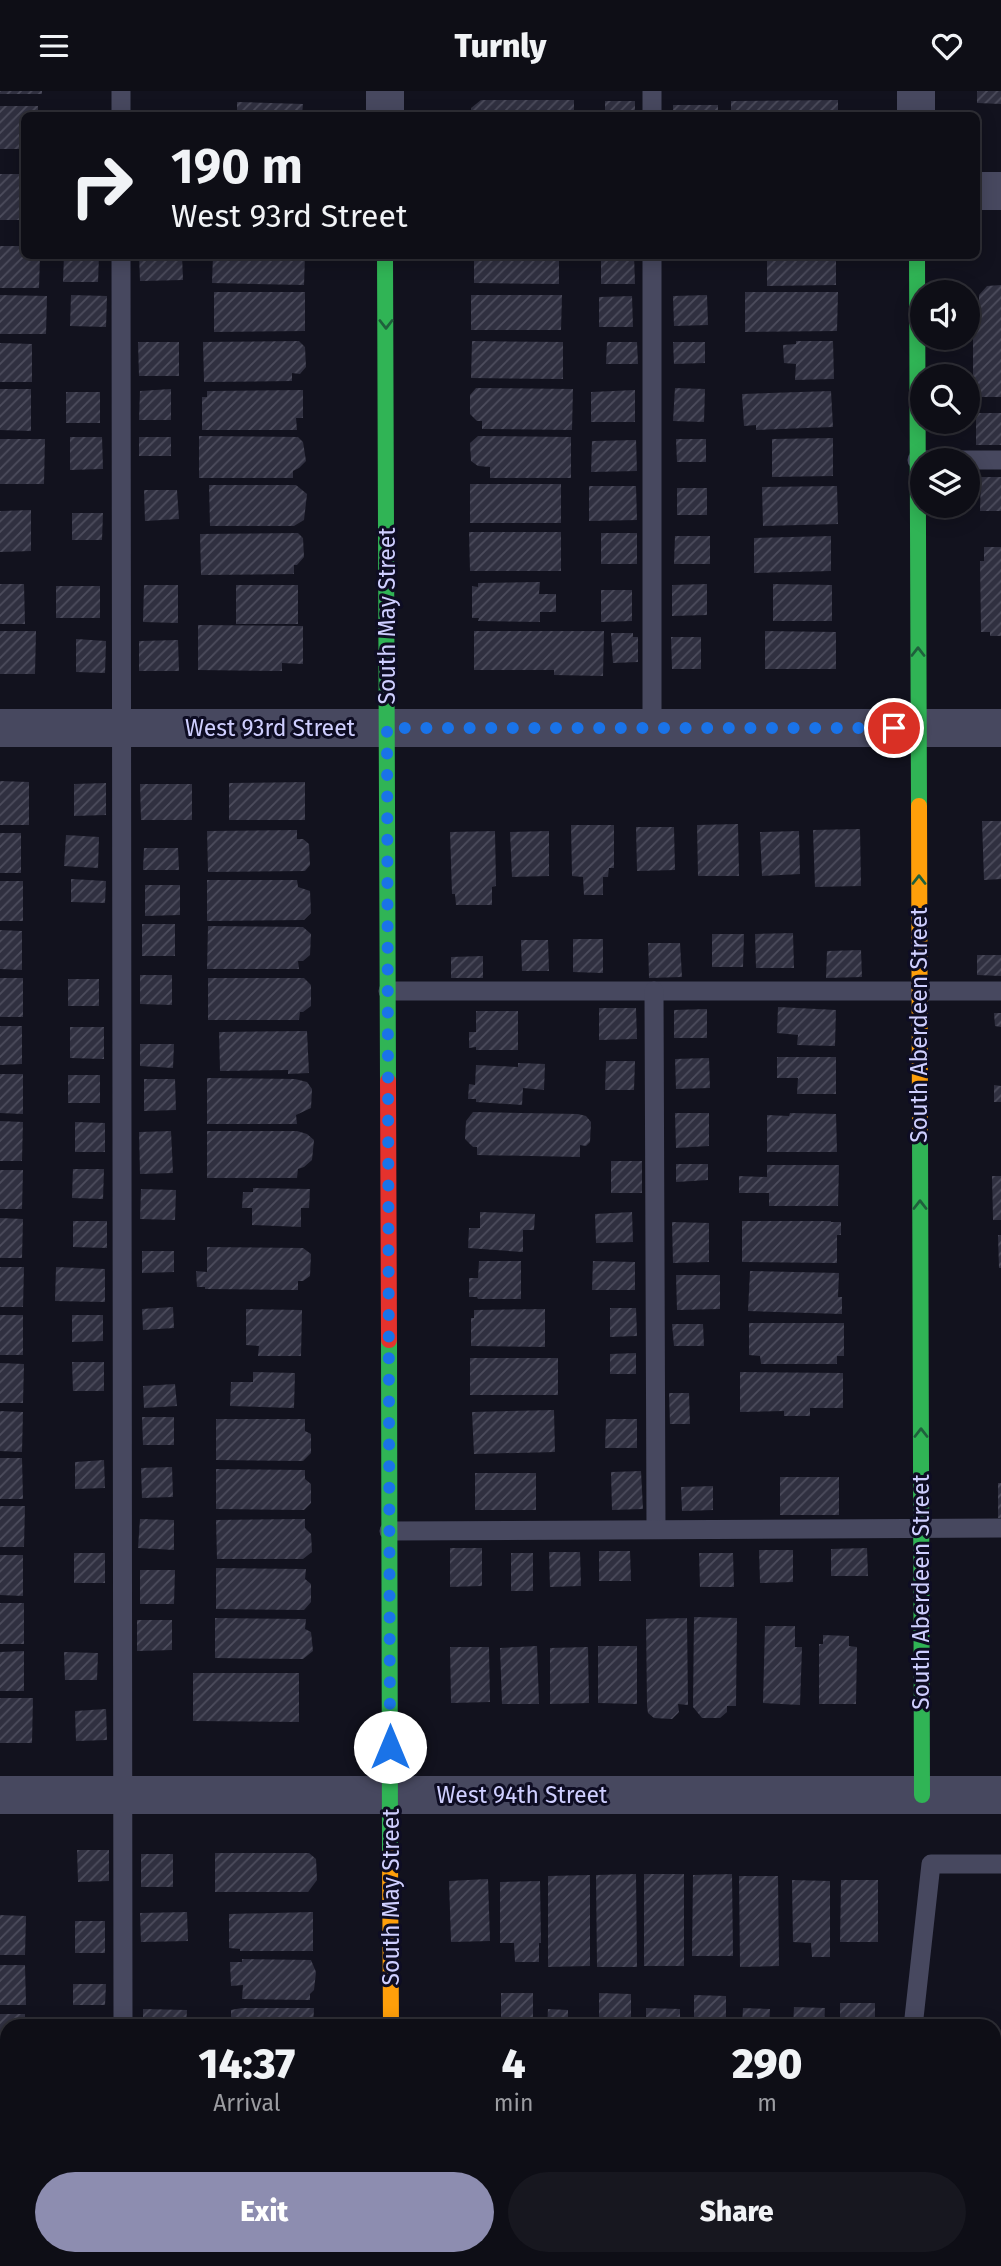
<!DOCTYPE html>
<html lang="en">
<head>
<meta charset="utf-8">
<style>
  body { margin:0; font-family:"Fira Sans",sans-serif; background:#17171f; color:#f1f3f6; height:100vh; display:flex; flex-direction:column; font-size:26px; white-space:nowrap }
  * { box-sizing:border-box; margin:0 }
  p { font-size:23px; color:#9b9ca1 }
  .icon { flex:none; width:38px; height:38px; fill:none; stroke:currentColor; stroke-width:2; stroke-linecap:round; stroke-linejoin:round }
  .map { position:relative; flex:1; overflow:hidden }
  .panel { position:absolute; left:0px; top:1928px; width:1001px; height:247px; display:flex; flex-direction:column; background:#0e0e16; border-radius:21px 21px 0 0; box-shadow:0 4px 18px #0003,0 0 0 2px #2e2e35 }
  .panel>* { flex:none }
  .hud { position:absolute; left:21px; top:21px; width:959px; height:147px; border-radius:10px; box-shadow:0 4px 18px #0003,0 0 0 2px #2e2e35; background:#0e0e16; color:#f1f3f6; overflow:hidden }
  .buttons { position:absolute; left:910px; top:189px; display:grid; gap:14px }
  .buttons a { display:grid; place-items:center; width:70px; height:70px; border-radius:50%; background:#0e0e16; box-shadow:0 4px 18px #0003,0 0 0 2px #2e2e35; font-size:35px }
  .pin { position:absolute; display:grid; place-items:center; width:60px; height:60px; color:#fff; margin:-30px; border:4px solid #fff; border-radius:50%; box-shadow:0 2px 7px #0007 }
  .me { position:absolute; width:77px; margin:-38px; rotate:0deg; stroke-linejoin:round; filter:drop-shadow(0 0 5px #0008) }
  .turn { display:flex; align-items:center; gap:24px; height:147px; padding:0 35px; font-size:32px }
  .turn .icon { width:91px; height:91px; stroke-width:2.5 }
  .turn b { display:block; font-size:49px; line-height:60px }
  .eta { display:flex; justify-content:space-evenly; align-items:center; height:119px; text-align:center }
  .eta b { font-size:42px; font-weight:800; line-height:49px }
  .cta { display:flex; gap:14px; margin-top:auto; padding:14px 35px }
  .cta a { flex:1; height:80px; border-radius:42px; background:#8d8db0; color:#fff; font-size:28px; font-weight:800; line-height:80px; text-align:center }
  .cta a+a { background:#17171f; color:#f1f3f6 }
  header { display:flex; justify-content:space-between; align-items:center; height:91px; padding:0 35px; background:#0e0e16; font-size:32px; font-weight:800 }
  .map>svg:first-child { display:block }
  .building { fill:url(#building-hatch) }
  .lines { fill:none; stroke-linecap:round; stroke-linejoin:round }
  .lane { stroke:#47485f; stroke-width:19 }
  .street { stroke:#47485f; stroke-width:38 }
  .fast { stroke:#30b455; stroke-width:16 }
  .slow { stroke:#ff9f0a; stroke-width:16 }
  .jam { stroke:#e5322d; stroke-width:16 }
  .oneway { stroke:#1f603c }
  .route { stroke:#1a73e8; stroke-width:12; stroke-dasharray:0 21.6 }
  .labels { text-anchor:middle; stroke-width:6; stroke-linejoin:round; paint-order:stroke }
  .street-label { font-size:23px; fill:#cfcfff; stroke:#0e0d23 }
</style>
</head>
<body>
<header><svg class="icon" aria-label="menu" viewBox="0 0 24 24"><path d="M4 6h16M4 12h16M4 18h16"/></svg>Turnly<svg class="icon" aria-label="heart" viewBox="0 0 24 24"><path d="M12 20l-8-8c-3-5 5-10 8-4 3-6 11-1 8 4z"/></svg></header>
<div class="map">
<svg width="1001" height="2175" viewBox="0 0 1001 2175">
  <defs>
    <pattern id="building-hatch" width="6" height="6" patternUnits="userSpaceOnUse" patternTransform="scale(1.75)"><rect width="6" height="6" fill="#303040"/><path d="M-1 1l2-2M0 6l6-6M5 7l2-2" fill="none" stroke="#4d4d5d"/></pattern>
  </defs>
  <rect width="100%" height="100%" fill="#12121e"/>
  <g class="building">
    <rect x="0" y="0" width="42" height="3"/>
    <path d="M977,0H1001V13L977,12Z"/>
    <path d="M481,9H574V24H471V17Z"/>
    <path d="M838,9V24H731V10Z"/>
    <rect x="605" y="10" width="30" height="14"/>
    <path d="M237,11L303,13L302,24H237Z"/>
    <rect x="673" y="14" width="45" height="10"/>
    <path d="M0,15H38V24H24V58H0Z"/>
    <rect x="0" y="83" width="24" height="46"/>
    <path d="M0,155H24V164H40L39,197H0Z"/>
    <path d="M64,164H99L98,191H63Z"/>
    <path d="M139,164H182L183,189L140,190Z"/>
    <path d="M213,164H305L304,194L212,192Z"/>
    <path d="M474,164H559V193L474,192Z"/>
    <path d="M601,164H634L635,193H601Z"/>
    <path d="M767,164H836V194L767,195Z"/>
    <path d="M1001,194V306H973V213H979V204L987,195Z"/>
    <path d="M214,201H305V240L214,241Z"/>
    <path d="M745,201H838L837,240L745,241Z"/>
    <path d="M0,204L47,205L46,243H0Z"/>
    <path d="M71,204L107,205L106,236L70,235Z"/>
    <path d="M471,204H562L561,239H471Z"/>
    <path d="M707,204L708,234L674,235L673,205Z"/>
    <path d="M632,205L633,236H599V206Z"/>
    <path d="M299,250L305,256L306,276L300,283L292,282V290L204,291L203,251Z"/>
    <path d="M472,250L563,251V288L471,287Z"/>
    <path d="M796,250H833L834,288L795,289L796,273L784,272L783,254L796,253Z"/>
    <path d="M138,251H179V285H139Z"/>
    <path d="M607,251H637L638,273H606Z"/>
    <path d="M673,251H705V272L674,273Z"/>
    <path d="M0,252L32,253V291H0Z"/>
    <path d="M476,297L573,298L572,339L482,338V330H477L470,323V304Z"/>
    <path d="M675,297L705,298L704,331L673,330Z"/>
    <path d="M0,298H31V340L0,339Z"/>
    <path d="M171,298V329H139L140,300Z"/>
    <path d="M303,299V327H296L297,339H202V306H207V300Z"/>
    <path d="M635,299V331H591V301Z"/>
    <path d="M831,300L833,336L756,339V334L744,335L742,303Z"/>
    <rect x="66" y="301" width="34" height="31"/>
    <rect x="976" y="322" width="25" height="32"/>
    <path d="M199,345L298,346L303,351L306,370L299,377L293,380V387H199Z"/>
    <path d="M478,345L571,346V387H490V376L478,375L471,370L470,352Z"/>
    <path d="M70,346H102L103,378L70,379Z"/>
    <rect x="139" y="346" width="32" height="19"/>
    <path d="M833,347V385L772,386V348Z"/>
    <path d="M0,348H45L44,393H0Z"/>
    <path d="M676,348H706V371H677Z"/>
    <path d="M636,349L637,380L591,381L592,350Z"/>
    <path d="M981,386H1001V420H980Z"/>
    <rect x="470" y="393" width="91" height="39"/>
    <path d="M209,394H296L307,403L304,429L294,435H210Z"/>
    <path d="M589,395H636L637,429L589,430Z"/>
    <path d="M837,395L838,433L763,435L762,396Z"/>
    <rect x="677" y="397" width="30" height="27"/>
    <path d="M144,399H177L179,428L145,430Z"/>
    <path d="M31,419V460L0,461V420Z"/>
    <path d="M72,422H103L102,449H72Z"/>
    <path d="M469,441H561V480H470Z"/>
    <path d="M298,442L303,447L304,466L297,474H294V483L201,484L200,443Z"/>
    <rect x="601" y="442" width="36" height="31"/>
    <path d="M675,445H710V473H674Z"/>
    <path d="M831,445V480L754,482V447Z"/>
    <path d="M984,456H1001V545H990V541H981L980,470H984Z"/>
    <path d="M540,491L539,503H556V521H540V531L478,530L479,527H472V495L478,496V492Z"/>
    <path d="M0,493H24L25,533H0Z"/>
    <path d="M707,493V524L672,525V494Z"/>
    <path d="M773,493L832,494V530H773Z"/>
    <path d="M144,494H178V532L143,531Z"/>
    <rect x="236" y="494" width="62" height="39"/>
    <rect x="56" y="495" width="44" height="32"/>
    <path d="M601,499H632V530L601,531Z"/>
    <path d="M198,534L303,535V573L282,572V580L198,579Z"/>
    <path d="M0,540H36L35,583H0Z"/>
    <path d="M474,540H604L603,585L554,584V579H474Z"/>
    <path d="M765,540L836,541V578H765Z"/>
    <path d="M611,542H633V546H638V571L613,572Z"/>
    <path d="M671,546H701V578H672Z"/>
    <path d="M76,548L106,550L105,582L76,581Z"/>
    <path d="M178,549L179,580H139V550Z"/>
    <path d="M0,690L29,691V734H0Z"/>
    <path d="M305,691V729H229V692Z"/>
    <path d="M106,692V724L74,725V693Z"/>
    <path d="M140,693H192V729H141Z"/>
    <path d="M982,730H1001V788L984,789Z"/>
    <path d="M738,733L739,785H698L697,734Z"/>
    <path d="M571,734H614V777H609L608,786H603V804H584L583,786L572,785Z"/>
    <path d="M636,736H674L675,779L637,780Z"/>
    <path d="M860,738L861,795L815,796L813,739Z"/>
    <path d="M297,739V748H303L309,753L310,774L305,780L208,781L207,740Z"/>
    <path d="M495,740L496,795L492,796V814H456L455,803H452L450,741Z"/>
    <path d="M549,740V785L512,786L510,741Z"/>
    <path d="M799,740L800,783L762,785L760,741Z"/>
    <rect x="0" y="742" width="21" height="40"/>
    <path d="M66,744L99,746L98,777L64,775Z"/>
    <path d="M144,757H178L179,779H143Z"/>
    <path d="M71,788L106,790L105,812L71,811Z"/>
    <path d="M207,789H297L298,796L310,800L311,822L304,829L207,830Z"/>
    <rect x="0" y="790" width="23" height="40"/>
    <path d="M145,794H180V824L145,825Z"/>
    <rect x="142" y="833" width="33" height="32"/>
    <path d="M208,835L303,836L311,843L310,864L303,870H298L299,878H207Z"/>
    <path d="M0,839L22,840V879L0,878Z"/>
    <path d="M793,842L794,877H756L755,843Z"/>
    <path d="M712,843H744L743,876H712Z"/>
    <path d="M573,848H603V882L573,881Z"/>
    <path d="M521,849H548L549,880H522Z"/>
    <path d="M648,852H680L682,886L649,887Z"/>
    <path d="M861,859L862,886L826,887L827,860Z"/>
    <path d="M977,864H1001V885L977,884Z"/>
    <path d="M483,865V887H451V866Z"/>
    <path d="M140,884H172V914L140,913Z"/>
    <rect x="0" y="887" width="23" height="39"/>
    <path d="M208,887H304L311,894V915L303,921H300L299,929H208Z"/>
    <rect x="68" y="888" width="31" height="27"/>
    <path d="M778,916L836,919L835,955L797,954L798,944L777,942Z"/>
    <path d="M599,917H636L637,948L599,949Z"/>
    <path d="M707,918V947H674V919Z"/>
    <path d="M476,920H518V959H476V956L469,957V941H476Z"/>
    <path d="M994,922H1001V936L995,935Z"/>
    <path d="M0,935H22V973L0,974Z"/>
    <path d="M70,936H104V968L70,967Z"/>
    <path d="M307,940L309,982L288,983V979L220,980L219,941Z"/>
    <path d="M140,953H174L173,977L140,975Z"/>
    <path d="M777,966H836V1003H797L798,987H777Z"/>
    <path d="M709,967L710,997L676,998L675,968Z"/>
    <path d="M606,970H635L634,999H605Z"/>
    <path d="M518,972L545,973L544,999L523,997L522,1014L476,1011V1008H468L469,993L475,994L476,974L518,976Z"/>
    <path d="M0,983H23V1023L0,1022Z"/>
    <rect x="68" y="984" width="32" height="28"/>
    <path d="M207,987L295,988L307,991L312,998L311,1017L296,1024L297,1033H207Z"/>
    <path d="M144,988H175L176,1019L144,1020Z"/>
    <path d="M994,994L1001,995V1011H994Z"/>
    <path d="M473,1021L578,1023L586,1025L591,1031L590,1051L586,1055L580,1054V1066L477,1064V1056H473L465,1048L466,1030Z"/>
    <path d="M675,1022H709V1055L676,1057Z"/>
    <path d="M790,1022L836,1023L837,1061H767V1024L789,1025Z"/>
    <path d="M0,1030L23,1031L22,1070H0Z"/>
    <path d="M75,1031L105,1032V1061H75Z"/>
    <path d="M171,1040L173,1082L140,1083L139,1041Z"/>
    <path d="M207,1040H297L307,1043L314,1049L312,1069L304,1076L298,1078L297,1087H207Z"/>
    <rect x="611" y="1070" width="31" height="32"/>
    <path d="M676,1073H708V1089L676,1091Z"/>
    <path d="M767,1074H839L838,1115H769V1102H739V1085L767,1086Z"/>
    <path d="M73,1078H104L103,1108L72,1107Z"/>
    <path d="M0,1079H23L22,1118H0Z"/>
    <path d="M992,1085H1001V1129H993Z"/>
    <path d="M253,1097L310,1098L309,1117H301V1136L252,1134V1117H242L243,1101H253Z"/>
    <path d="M141,1098L176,1099L175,1129L140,1128Z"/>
    <path d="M480,1121L535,1123L534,1139H523V1161L468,1157L469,1137H480Z"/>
    <path d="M632,1121L633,1151L596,1152L595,1123Z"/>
    <path d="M0,1127L23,1128L22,1167H0Z"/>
    <path d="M73,1130H107V1157L73,1156Z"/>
    <path d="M742,1130H831V1131H841V1144H837V1172L742,1171Z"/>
    <path d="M672,1131L709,1132V1171L673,1172Z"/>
    <path d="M998,1144H1001V1177H999Z"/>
    <path d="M207,1156L303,1157L311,1163L310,1185L303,1190H298V1199L205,1198V1196H197L196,1180L207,1181Z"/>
    <path d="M142,1160H174V1181L142,1182Z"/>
    <path d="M479,1170H521V1208H478L477,1206H469V1187H478Z"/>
    <path d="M593,1170L635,1171V1199H592Z"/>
    <path d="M0,1176H24L23,1216H0Z"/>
    <path d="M56,1176L105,1178V1211L55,1210Z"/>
    <path d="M750,1180L839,1182L838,1206H842V1223L748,1220Z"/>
    <path d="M676,1184H720V1218L677,1219Z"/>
    <path d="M173,1216L174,1237L143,1239L142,1218Z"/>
    <path d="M610,1217H636L637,1245L610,1246Z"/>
    <path d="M246,1218L302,1219L301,1265H258L259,1255L246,1254Z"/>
    <path d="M545,1218V1256L471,1255V1227H474V1219Z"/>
    <rect x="0" y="1224" width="23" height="40"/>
    <path d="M72,1224H103V1250L72,1251Z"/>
    <path d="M749,1232H844V1265H837V1273H761L760,1265L749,1264Z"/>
    <path d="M672,1233H703L704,1255H674Z"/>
    <path d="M636,1262V1283H610V1263Z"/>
    <rect x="470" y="1267" width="88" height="37"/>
    <path d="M72,1271H104V1300H73Z"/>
    <path d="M0,1272L24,1273L23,1312H0Z"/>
    <path d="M253,1281L295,1282L294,1317L230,1315L231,1291H253Z"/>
    <path d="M740,1281L843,1282V1317H810V1325H784V1320L740,1321Z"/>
    <path d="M175,1293L177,1315L144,1317L143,1295Z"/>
    <path d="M669,1302H689L690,1333H670Z"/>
    <path d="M554,1319L555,1361L474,1363L472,1321Z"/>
    <path d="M0,1320L23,1321L22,1361L0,1360Z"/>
    <path d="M142,1326H174V1354H143Z"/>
    <path d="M216,1328H305V1340L311,1343V1362L303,1370L216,1369Z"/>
    <path d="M606,1328H637V1357H605Z"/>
    <path d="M0,1367H22L23,1408H0Z"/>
    <path d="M104,1369L105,1397L75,1398V1371Z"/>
    <path d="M172,1376L173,1406L142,1407L141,1377Z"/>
    <path d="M216,1378L305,1379V1388L311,1393V1412L304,1419L216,1418Z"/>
    <path d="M641,1380L643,1418L612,1419L611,1381Z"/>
    <rect x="475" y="1382" width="61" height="37"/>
    <rect x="780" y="1386" width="59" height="38"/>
    <rect x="998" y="1392" width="3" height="35"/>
    <path d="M713,1395V1419L682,1420L681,1396Z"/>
    <path d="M0,1415H25L24,1456H0Z"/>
    <path d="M140,1428L174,1429V1459L138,1457Z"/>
    <path d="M305,1428V1437L311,1443L312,1461L303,1468H217L216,1429Z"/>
    <path d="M450,1457H482V1495L450,1496Z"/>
    <path d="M867,1457L868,1485H831V1458Z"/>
    <path d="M759,1459H793V1491L760,1492Z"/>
    <path d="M599,1460H630L631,1490H599Z"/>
    <path d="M549,1461H580L581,1495L550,1496Z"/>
    <rect x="74" y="1462" width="31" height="30"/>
    <rect x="511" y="1462" width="22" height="38"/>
    <path d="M699,1462H733L734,1496H700Z"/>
    <path d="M0,1464H23V1505L0,1504Z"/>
    <path d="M216,1477L306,1478L305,1488L311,1493V1511L304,1519L216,1518Z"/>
    <path d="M140,1479H175L174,1513H140Z"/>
    <rect x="0" y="1512" width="24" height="41"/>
    <path d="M694,1526L737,1527L736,1615H727V1621L720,1627H702L693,1616Z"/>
    <path d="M215,1527L306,1528L305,1538L311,1541L313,1560L303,1568L215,1567Z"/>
    <path d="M687,1527L688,1614L678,1613L679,1621L672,1628L654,1627L648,1622L647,1615L646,1528Z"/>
    <path d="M137,1529H172V1559L137,1560Z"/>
    <path d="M765,1535H795V1556H802L800,1614L763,1612Z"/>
    <path d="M823,1544L849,1545V1555L857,1556L856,1613H819V1553H823Z"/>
    <path d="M537,1555L539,1613H502L500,1557Z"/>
    <path d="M598,1555H637V1613L598,1612Z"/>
    <path d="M450,1556H489L490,1611L451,1612Z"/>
    <path d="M588,1556L589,1612L550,1613V1557Z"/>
    <path d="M24,1560V1600H0V1561Z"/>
    <path d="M64,1561L98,1562L97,1589H65Z"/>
    <path d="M193,1582H299V1631L193,1630Z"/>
    <path d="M0,1607H33L32,1652H0Z"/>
    <path d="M106,1618L107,1649L76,1650L75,1620Z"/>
    <path d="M77,1759H109V1790L78,1791Z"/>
    <path d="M215,1762H309L316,1768L317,1789L308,1801H215Z"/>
    <rect x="141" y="1763" width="32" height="33"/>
    <path d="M636,1783L637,1876H597L596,1784Z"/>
    <rect x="644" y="1783" width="40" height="92"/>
    <path d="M732,1783L733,1865H692L693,1784Z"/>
    <path d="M590,1784V1875L548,1876V1785Z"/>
    <path d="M739,1785H778L779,1875L740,1876Z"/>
    <path d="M488,1788L490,1850L451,1851L449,1790Z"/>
    <path d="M792,1789L830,1790V1866H812L811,1852L793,1851Z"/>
    <path d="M841,1789H878V1851H840Z"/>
    <path d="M540,1790L541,1852H539V1871H515L514,1852H500V1791Z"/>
    <path d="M187,1821L188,1850L141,1851L140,1822Z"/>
    <path d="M313,1821V1860H240V1858L229,1857V1823Z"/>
    <path d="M0,1824L26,1825L25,1864H0Z"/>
    <rect x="75" y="1830" width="30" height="32"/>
    <path d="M242,1868L311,1869L316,1881L314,1899L310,1903V1909L242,1908L243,1894L231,1895L230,1871H242Z"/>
    <path d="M0,1874H25L26,1914H0Z"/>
    <path d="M73,1893H106L105,1914H73Z"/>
    <rect x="501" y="1902" width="32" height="34"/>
    <path d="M599,1902L631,1903V1936H599Z"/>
    <path d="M694,1904L726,1905V1936H694Z"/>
    <rect x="840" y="1912" width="35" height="24"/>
    <path d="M794,1916L825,1917L824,1936H793Z"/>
    <path d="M242,1917H314L313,1936H231V1919Z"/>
    <path d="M646,1917L680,1918V1936H646Z"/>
    <path d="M743,1917L770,1918L769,1936H742Z"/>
    <path d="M143,1918L187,1919L186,1936H143Z"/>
    <path d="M548,1918L568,1919V1936H547Z"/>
    <path d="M0,1923H25V1936H7V1964H0Z"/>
    <rect x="450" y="1926" width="34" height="10"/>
    <rect x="73" y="1929" width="33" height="7"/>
    <rect x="0" y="1974" width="7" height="39"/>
    <rect x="0" y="2023" width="7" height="40"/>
    <path d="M7,2072V2113H0V2073Z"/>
    <rect x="0" y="2123" width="7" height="43"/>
    <rect x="77" y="2168" width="31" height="6"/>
    <rect x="141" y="2168" width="34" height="7"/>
    <rect x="228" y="2168" width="86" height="7"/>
    <path d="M467,2168H563L564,2175H467Z"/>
    <path d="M790,2168H962L960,2175H788Z"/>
  </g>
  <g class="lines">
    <g class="lane">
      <path d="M121,0V24"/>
      <path d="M652,0V24"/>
      <path d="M121,164L123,1936"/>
      <path d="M652,164V637"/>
      <path d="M917,369H1001"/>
      <path d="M388,900H1001"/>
      <path d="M654,900L656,1438"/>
      <path d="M389,1440L1001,1437"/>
      <path d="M913,1936L931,1773H1001"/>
      <path d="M994,1972H1001"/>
      <path d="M994,2051L1001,2052"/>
      <path d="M125,2168V2175"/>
      <path d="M704,2175L705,2168"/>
      <path d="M758,2175L759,2168"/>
    </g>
    <g class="street">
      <path d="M385,0V24"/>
      <path d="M916,0V24"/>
      <path d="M976,100H1001"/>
      <path d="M0,637H1001"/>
      <path d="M0,1704H1001"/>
      <path d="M392,2168V2175"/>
    </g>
    <g class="fast">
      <path d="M385,164L388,990"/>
      <path d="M917,164L919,715"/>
      <path d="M920,1040L922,1704"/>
      <path d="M389,1249L390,1763"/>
    </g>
    <g class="slow">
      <path d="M919,715L920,1040"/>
      <path d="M390,1763L391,1936"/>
    </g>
    <path class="jam" d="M388,990L389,1249"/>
  </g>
  <defs><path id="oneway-chevron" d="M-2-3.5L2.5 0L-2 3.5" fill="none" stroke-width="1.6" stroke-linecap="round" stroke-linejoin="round" transform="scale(1.75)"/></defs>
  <g class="oneway">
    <use href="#oneway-chevron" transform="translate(386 233) rotate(90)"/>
    <use href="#oneway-chevron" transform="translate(918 561) rotate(-90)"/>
    <use href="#oneway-chevron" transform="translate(919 789) rotate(-90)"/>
    <use href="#oneway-chevron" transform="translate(920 1114) rotate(-90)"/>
    <use href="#oneway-chevron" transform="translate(921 1342) rotate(-90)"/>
  </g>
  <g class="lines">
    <path class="route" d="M390,1656L387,637H894"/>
  </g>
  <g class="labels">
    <g class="street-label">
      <text transform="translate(387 525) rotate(-90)" y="8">South May Street</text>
      <text x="270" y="645">West 93rd Street</text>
      <text transform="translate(919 934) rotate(-90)" y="8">South Aberdeen Street</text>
      <text transform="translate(921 1501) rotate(-90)" y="8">South Aberdeen Street</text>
      <text x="522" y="1712">West 94th Street</text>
      <text transform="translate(391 1806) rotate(-90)" y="8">South May Street</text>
    </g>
  </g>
</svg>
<div class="buttons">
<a><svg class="icon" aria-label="sound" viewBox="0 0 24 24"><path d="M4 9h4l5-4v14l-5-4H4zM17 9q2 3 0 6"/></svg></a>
<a><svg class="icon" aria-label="search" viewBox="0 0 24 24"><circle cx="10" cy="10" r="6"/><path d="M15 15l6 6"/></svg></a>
<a><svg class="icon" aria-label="layers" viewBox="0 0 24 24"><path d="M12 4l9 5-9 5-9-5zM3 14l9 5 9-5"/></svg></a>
</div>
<div class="pin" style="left:894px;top:637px;background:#d93025"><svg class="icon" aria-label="arrive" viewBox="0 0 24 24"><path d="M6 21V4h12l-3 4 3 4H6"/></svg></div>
<svg class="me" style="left:390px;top:1656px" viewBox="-20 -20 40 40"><circle r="19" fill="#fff"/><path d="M0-13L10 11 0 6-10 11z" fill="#1a73e8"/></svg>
<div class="hud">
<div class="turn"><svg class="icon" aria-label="right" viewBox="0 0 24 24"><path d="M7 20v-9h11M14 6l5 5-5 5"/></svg><div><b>190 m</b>West 93rd Street</div></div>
</div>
<section class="panel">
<div class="eta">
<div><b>14:37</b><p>Arrival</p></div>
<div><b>4</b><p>min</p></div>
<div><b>290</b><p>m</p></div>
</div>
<div class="cta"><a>Exit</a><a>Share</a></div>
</section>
</div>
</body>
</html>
